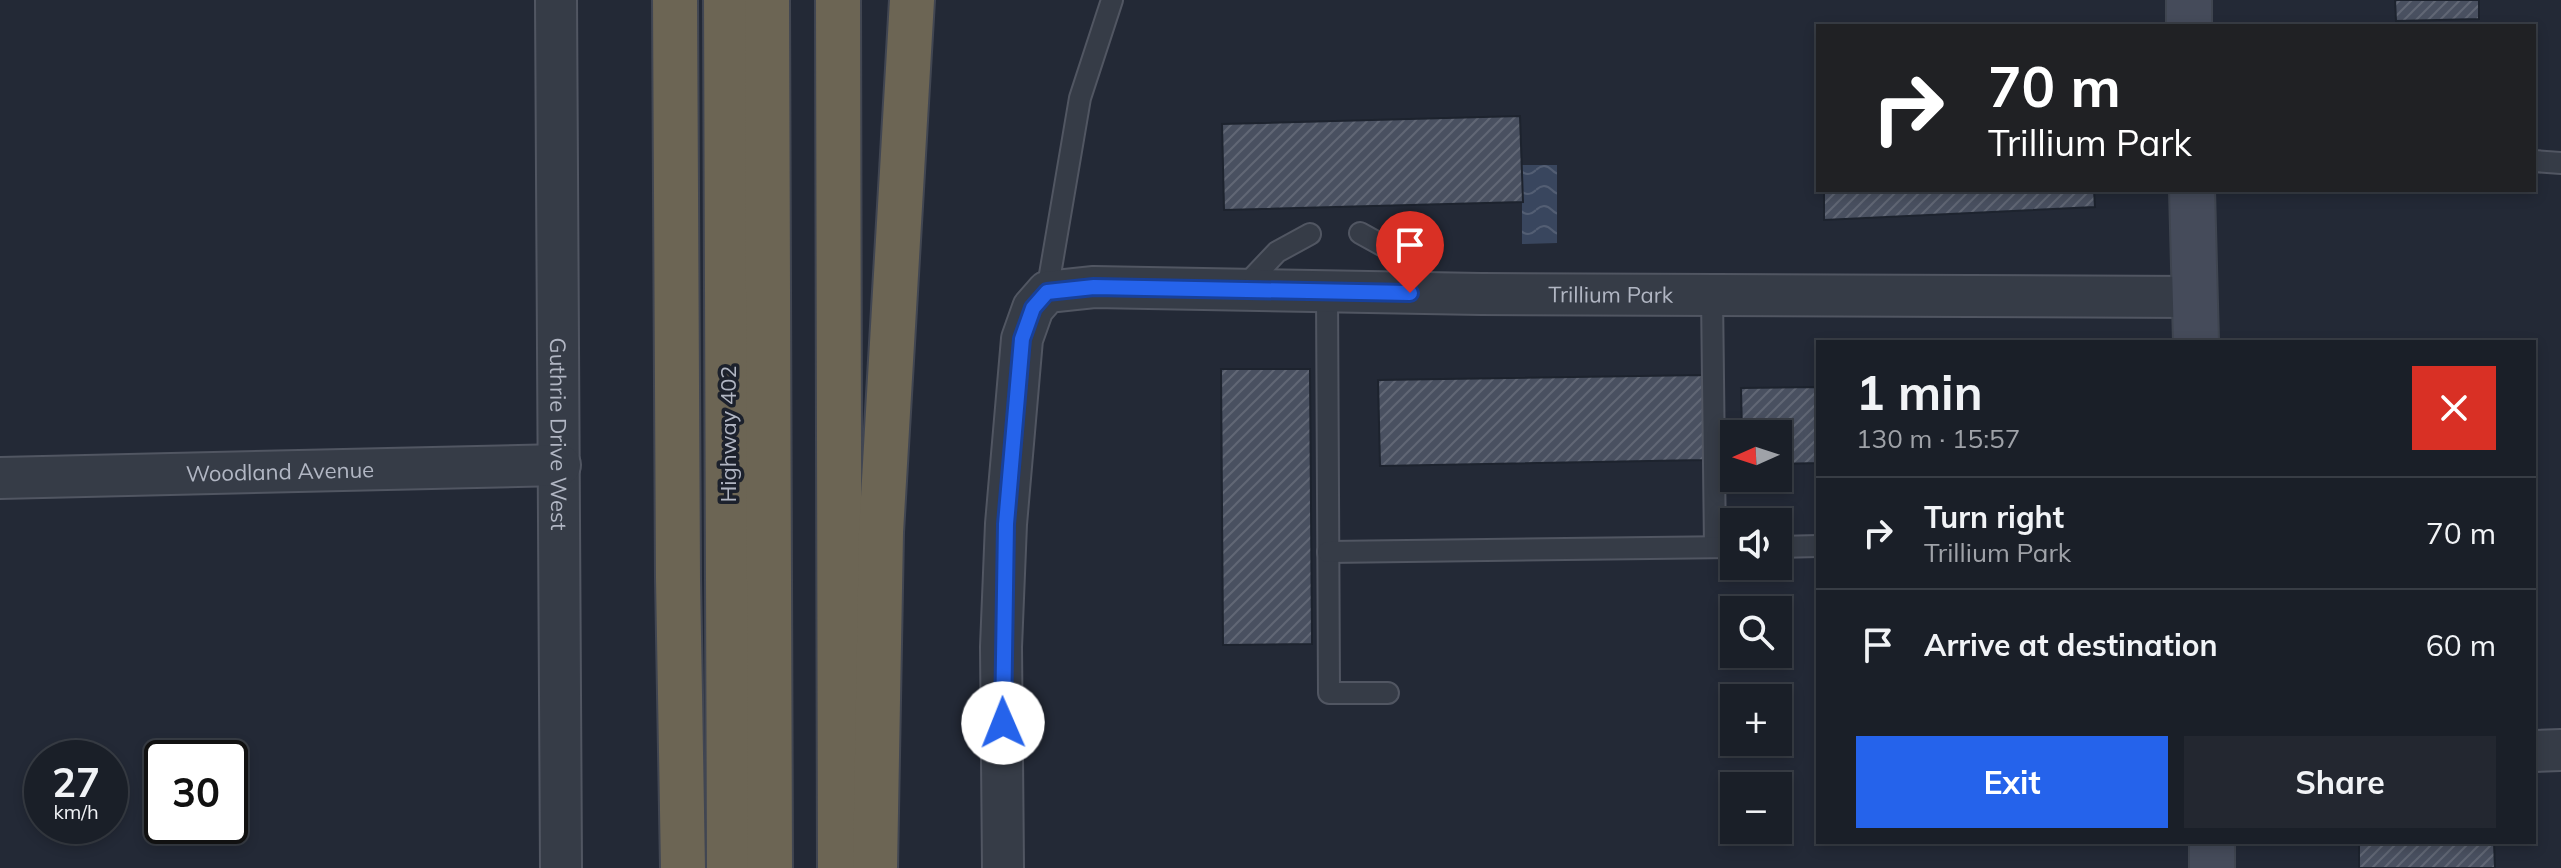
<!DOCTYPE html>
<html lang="en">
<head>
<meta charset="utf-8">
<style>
  body { margin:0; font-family:Mulish,sans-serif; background:#232730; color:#f1f3f6; height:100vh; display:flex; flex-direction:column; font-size:30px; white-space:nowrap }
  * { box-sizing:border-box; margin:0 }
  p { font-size:26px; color:#9fa2a8 }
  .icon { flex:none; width:44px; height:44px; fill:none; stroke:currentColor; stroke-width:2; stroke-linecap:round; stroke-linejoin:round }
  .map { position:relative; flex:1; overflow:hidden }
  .panel { position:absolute; left:1816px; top:340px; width:720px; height:504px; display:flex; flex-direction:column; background:#1a1f28; border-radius:0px; box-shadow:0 4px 12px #0003,0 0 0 2px #383d45 }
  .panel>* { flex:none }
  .guide { position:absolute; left:1816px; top:24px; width:720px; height:168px; border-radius:0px; box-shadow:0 4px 12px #0003,0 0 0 2px #383d45; background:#202124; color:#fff; overflow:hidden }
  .needle { width:52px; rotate:267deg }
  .buttons { position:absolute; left:1720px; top:420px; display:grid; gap:16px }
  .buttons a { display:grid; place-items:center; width:72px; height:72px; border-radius:0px; background:#1a1f28; box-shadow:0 4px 12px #0003,0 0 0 2px #383d45; font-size:40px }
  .speed { position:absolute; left:24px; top:740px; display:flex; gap:16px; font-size:40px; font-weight:700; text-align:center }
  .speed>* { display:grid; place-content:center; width:104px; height:104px; border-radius:50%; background:#1a1f28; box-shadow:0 4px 12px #0003,0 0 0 2px #383d45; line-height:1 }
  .speed small { font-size:20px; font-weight:400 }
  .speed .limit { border:4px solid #111; border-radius:12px; background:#fff; color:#111 }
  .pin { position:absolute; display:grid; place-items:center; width:68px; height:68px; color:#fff; margin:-82px -34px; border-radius:50% 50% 50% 0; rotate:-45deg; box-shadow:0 0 8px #0007 }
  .pin .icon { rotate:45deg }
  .me { position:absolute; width:88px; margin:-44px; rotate:359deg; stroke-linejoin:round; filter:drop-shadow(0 0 6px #0008) }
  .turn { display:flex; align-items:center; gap:28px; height:168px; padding:0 40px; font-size:36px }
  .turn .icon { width:104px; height:104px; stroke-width:2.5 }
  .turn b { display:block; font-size:56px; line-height:68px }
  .round { display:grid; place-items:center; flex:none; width:84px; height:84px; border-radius:0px; background:#232730 }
  .summary { display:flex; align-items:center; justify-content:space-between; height:136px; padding:0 40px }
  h1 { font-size:48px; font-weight:700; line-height:60px }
  .action { display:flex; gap:16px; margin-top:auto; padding:16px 40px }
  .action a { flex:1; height:92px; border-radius:0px; background:#2563eb; color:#fff; font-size:32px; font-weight:700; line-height:92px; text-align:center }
  .action a+a { background:#232730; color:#f1f3f6 }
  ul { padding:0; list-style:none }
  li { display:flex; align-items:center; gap:24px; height:112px; padding:0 40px; border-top:2px solid #383d45 }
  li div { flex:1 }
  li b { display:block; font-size:30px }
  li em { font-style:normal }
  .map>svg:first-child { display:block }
  .water { fill:url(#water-waves) }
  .building { fill:url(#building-hatch); stroke:#1d232e; stroke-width:2 }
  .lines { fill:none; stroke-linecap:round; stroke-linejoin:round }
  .service-casing { stroke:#515662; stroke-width:24 }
  .minor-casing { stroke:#515662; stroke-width:44 }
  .secondary-casing { stroke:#3f4550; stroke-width:48 }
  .motorway-casing { stroke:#414652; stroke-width:48 }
  .service { stroke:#363c47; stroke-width:20 }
  .minor { stroke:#363c47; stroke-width:40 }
  .secondary { stroke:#454b5a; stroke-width:44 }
  .motorway { stroke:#6c6554; stroke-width:44 }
  .route-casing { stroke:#184099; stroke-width:20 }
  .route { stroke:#2563eb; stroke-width:14 }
  .labels { text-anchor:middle; stroke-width:7; stroke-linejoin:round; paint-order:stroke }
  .street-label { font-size:22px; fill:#b1b6c3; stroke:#1c212c }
</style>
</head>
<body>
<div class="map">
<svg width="2561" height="868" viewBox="0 0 2561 868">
  <defs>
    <pattern id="water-waves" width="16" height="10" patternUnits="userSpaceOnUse" patternTransform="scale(2)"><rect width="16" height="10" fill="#39465e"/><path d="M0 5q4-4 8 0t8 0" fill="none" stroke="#535e73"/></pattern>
    <pattern id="building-hatch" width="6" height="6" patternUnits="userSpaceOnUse" patternTransform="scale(2)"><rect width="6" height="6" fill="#495060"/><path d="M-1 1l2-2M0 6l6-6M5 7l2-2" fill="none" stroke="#616775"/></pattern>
  </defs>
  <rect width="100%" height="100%" fill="#232936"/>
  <path class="water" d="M1522,165H1557V243L1522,244Z"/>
  <g class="building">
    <path d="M2395,0H2479V19L2396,21Z"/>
    <path d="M1520,116L1523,202L1224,210L1222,124Z"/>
    <path d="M1824,190H2094L2095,207L1824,220Z"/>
    <path d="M1221,369H1310L1312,644L1223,645Z"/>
    <path d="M1704,375L1705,460L1380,466L1378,380Z"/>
    <path d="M1818,387V463L1778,464V434H1742L1741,388Z"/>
    <path d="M2359,842H2494L2495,868H2359Z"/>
  </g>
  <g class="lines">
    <defs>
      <g id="service">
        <path d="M2534,161L2561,163"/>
        <path d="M1360,233L1400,255L1434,291"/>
        <path d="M1242,289L1277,252L1310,234"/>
        <path d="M1047,292L1080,98L1112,0"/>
        <path d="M1327,292L1329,693H1388"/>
        <path d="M1712,295L1715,547"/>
        <path d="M1778,547L1818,546"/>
        <path d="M1328,552L1734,547"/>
      </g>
      <g id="minor">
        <path id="s1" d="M556,0L561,868"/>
        <path id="s2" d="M0,478L560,465"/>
        <path d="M2534,751L2561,750"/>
        <path id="s3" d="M1003,868L1001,647L1006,524L1022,339L1033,308L1047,292L1094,287L1481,294L2194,297"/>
      </g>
      <g id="secondary">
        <path d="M2189,0V26"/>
        <path d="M2192,190L2196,342"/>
        <path d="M2212,842V868"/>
      </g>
      <g id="motorway">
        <path d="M675,0L678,578L683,868"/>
        <path d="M726,0L729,868"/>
        <path d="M767,0L770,868"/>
        <path d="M838,0L840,868"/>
        <path d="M875,868L881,532L912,0"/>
      </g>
    </defs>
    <use href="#service" class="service-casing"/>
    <use href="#minor" class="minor-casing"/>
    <use href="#secondary" class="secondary-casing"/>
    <use href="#motorway" class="motorway-casing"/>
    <use href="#service" class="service"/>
    <use href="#minor" class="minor"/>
    <use href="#secondary" class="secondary"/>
    <use href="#motorway" class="motorway"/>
  </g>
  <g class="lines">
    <defs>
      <path id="route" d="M1003,723L1006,524L1022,339L1033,308L1047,292L1094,287L1410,293"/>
    </defs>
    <use href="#route" class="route-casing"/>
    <use href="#route" class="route"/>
  </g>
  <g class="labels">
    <g class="street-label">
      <text dy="8" stroke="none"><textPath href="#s3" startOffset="1148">Trillium Park</textPath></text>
      <text dy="8" stroke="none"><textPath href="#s1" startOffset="434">Guthrie Drive West</textPath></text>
      <text transform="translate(728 434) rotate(-90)" y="8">Highway 402</text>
      <text dy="8" stroke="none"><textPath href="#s2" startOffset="280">Woodland Avenue</textPath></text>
    </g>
  </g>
</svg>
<div class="buttons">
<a><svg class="needle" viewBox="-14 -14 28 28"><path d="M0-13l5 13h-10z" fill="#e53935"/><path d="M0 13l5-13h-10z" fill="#9fa2a8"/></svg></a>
<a><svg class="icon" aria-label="sound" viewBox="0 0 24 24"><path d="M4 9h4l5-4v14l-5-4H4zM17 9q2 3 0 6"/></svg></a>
<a><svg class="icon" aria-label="search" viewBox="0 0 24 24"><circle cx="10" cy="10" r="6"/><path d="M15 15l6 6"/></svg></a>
<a>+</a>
<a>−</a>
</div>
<div class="speed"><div>27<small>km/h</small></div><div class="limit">30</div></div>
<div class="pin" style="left:1410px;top:293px;background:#d93025"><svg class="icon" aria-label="arrive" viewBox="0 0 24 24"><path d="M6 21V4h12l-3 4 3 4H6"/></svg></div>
<svg class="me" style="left:1003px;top:723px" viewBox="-20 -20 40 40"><circle r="19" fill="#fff"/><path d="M0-13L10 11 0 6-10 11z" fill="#2563eb"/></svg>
<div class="guide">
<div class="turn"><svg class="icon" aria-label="right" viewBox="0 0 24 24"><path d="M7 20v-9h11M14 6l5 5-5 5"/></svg><div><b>70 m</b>Trillium Park</div></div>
</div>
<section class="panel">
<div class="summary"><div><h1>1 min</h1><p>130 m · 15:57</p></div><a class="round" style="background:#d93025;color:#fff"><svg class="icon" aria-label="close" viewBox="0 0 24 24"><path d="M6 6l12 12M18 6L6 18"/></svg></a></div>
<ul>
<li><svg class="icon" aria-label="right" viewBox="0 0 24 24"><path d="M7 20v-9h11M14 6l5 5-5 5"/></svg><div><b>Turn right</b><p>Trillium Park</p></div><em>70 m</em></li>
<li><svg class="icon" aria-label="arrive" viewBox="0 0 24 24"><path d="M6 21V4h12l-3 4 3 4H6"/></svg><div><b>Arrive at destination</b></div><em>60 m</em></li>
</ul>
<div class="action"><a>Exit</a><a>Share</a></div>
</section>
</div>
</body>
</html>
